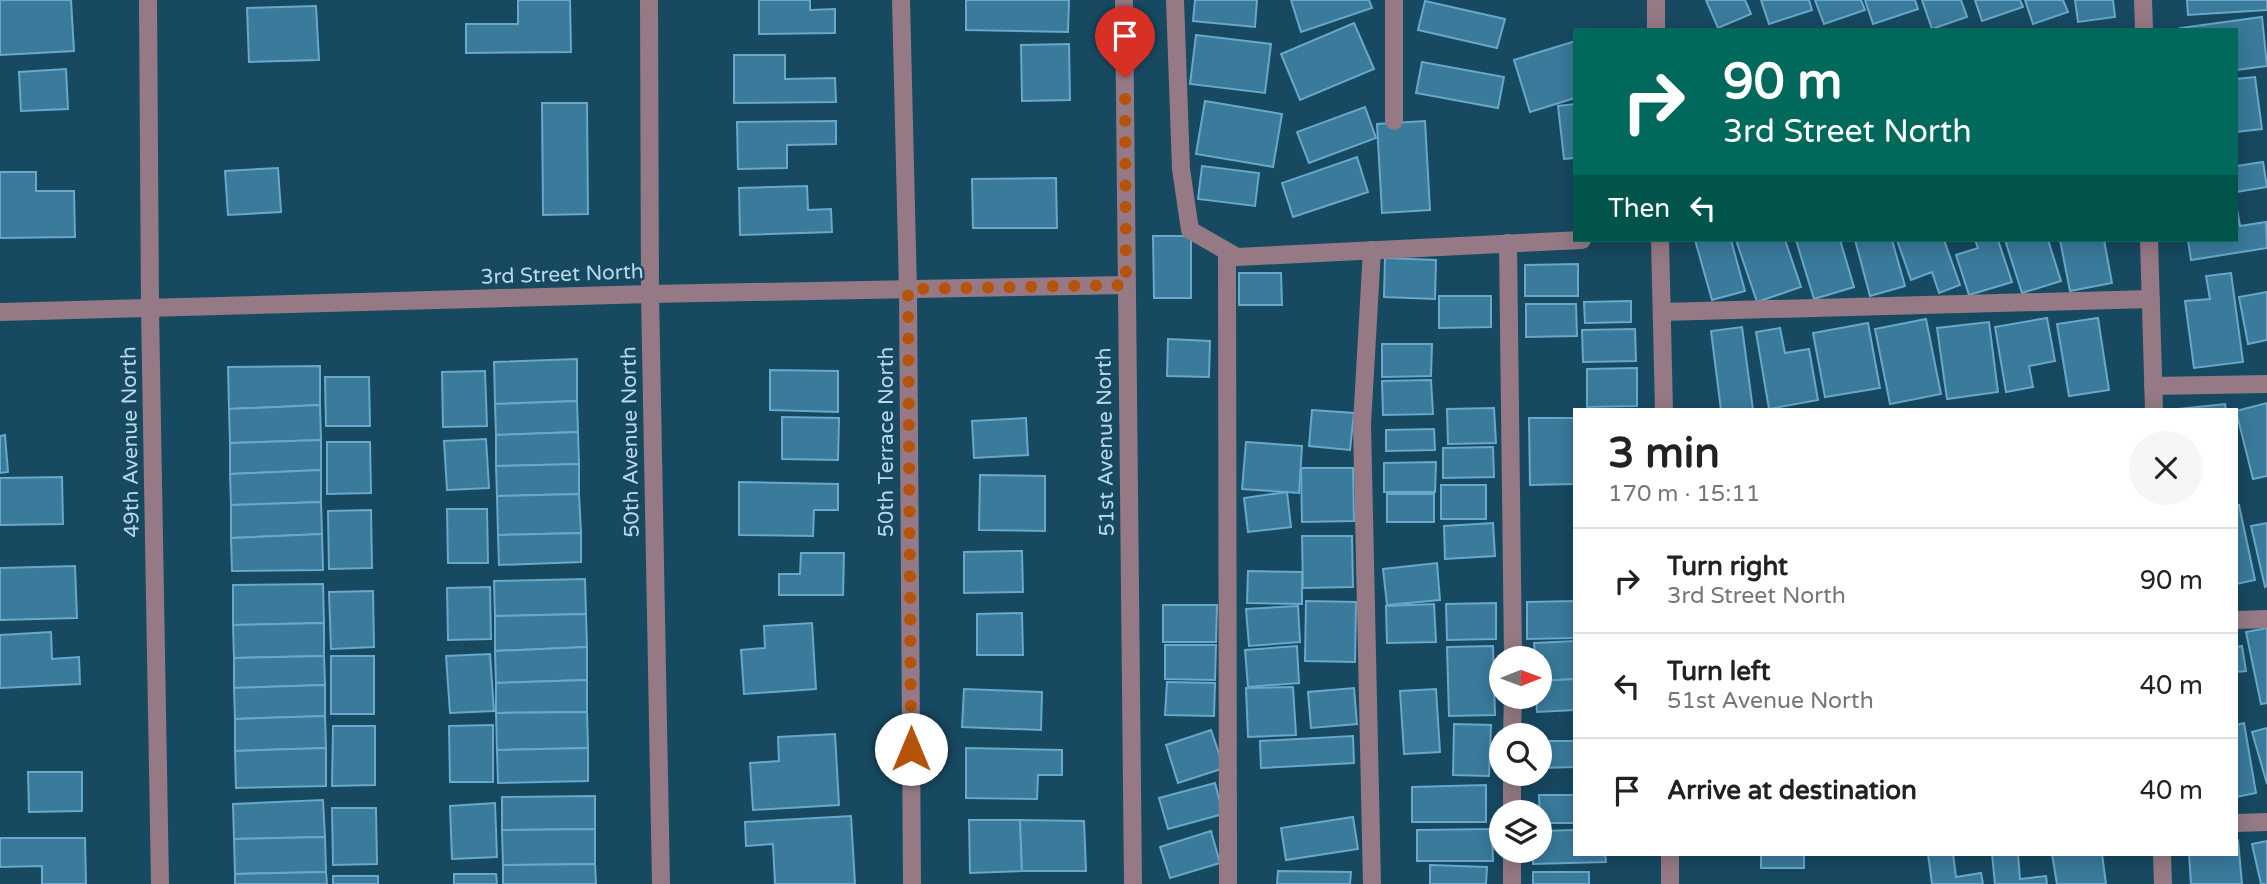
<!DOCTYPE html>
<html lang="en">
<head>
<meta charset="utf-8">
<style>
  body { margin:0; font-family:"Varela Round",sans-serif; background:#f6f6f6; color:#222; height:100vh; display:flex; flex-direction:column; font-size:26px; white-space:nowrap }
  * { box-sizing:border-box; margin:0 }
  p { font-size:23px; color:#767676 }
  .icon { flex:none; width:38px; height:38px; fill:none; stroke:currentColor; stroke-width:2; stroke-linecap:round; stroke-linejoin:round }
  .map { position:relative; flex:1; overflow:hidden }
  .sheet { position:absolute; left:1573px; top:408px; width:665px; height:448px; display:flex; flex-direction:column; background:#fff; border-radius:0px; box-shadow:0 4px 18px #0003 }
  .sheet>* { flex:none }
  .guide { position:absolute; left:1573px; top:28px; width:665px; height:214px; border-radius:0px; box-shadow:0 4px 18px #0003; background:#00695c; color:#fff; overflow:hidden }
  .needle { width:46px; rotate:89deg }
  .buttons { position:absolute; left:1489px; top:646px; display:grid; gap:14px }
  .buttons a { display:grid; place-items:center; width:63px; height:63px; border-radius:50%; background:#fff; box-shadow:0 4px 18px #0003; font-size:35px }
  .pin { position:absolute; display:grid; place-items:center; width:60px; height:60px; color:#fff; margin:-72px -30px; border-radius:50% 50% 50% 0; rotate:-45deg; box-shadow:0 0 7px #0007 }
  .pin .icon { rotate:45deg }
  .me { position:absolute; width:77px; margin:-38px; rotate:0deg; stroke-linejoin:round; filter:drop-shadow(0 0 5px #0008) }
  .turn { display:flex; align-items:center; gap:24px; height:147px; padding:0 35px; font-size:32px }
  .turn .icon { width:91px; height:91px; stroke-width:2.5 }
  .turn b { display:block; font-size:49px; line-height:60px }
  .then { display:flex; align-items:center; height:66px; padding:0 35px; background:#0003; gap:14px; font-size:26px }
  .round { display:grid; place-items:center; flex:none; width:74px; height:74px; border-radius:37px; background:#f6f6f6 }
  .head { display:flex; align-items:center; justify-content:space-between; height:119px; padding:0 35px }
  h1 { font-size:42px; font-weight:700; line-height:52px }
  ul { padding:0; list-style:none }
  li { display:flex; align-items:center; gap:21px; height:105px; padding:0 35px; border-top:2px solid #e0e0e0 }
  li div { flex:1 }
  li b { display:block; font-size:26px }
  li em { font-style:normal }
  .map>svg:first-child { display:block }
  .building { fill:#3a7a9b; stroke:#68a8ca; stroke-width:2 }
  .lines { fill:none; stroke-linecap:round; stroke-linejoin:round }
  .minor { stroke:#957a85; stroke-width:18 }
  .route { stroke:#b45309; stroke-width:12; stroke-dasharray:0 21.6 }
  .labels { text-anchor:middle; stroke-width:5; stroke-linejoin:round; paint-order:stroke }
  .street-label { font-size:21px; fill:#b9d8ea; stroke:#174961 }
</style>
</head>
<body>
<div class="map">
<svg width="2267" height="884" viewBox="0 0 2267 884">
  <rect width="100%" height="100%" fill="#174961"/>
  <g class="building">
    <path d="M0,0H71L74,51L0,55Z"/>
    <path d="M518,0H570L571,52L466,53V24H518Z"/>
    <path d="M759,0H810V10L835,9V33L759,34Z"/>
    <path d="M966,0H1069L1068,32L966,30Z"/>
    <path d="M1195,0H1257L1255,27L1193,21Z"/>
    <path d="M1291,0H1369L1372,8L1301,32Z"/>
    <path d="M1706,0H1745L1751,14L1718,28Z"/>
    <path d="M1761,0H1809L1812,10L1769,24Z"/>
    <path d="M1815,0H1861L1865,10L1824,24Z"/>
    <path d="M1865,0H1915L1918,9L1873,24Z"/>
    <path d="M1922,0H1961L1967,17L1932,29Z"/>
    <path d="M1975,0H2020L2023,7L1982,21Z"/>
    <path d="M2025,0H2063L2068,12L2033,24Z"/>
    <path d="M2075,0H2113L2115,17L2078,22Z"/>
    <path d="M2187,0H2267V10L2188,15Z"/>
    <path d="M1425,1L1505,19L1497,48L1418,30Z"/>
    <path d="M316,6L319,60L249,62L247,8Z"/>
    <path d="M2262,17L2267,66L2236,70V30H2180V28Z"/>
    <path d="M1354,23L1374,69L1300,100L1281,54Z"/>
    <path d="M1196,35L1271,44L1265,93L1190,84Z"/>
    <path d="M1575,41V98L1530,112L1514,60Z"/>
    <path d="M1069,44L1070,100L1022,101L1021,45Z"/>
    <path d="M734,55H785V79L835,78L836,102L734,103Z"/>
    <path d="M1422,62L1504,77L1498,108L1416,93Z"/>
    <path d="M66,69L68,109L21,111L19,72Z"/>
    <path d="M2255,77L2262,129L2236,132V79Z"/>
    <path d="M1205,101L1282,114L1273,167L1196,154Z"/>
    <path d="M542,103H587L588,214L543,215Z"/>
    <path d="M1575,104V158L1564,159L1558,106Z"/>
    <path d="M1365,107L1376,138L1309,163L1297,132Z"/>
    <path d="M836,121V144L787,145V168L738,169L737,122Z"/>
    <path d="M1425,121L1430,210L1382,213L1377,124Z"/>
    <path d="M1357,157L1368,192L1293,217L1282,183Z"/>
    <path d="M2263,162L2267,187L2236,192V163L2237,166Z"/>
    <path d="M1202,166L1259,173L1255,206L1198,199Z"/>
    <path d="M278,168L281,212L228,215L225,171Z"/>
    <path d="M0,172H36V191H74L75,237L0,238Z"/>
    <path d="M1056,178L1057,228H973L972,179Z"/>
    <path d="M807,186L808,210L831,209L832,232L740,235L739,188Z"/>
    <path d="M2236,204L2240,226L2266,222L2267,248L2191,260L2188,240H2236Z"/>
    <path d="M1153,236H1191V298H1154Z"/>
    <path d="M1695,240H1731L1745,291L1712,300Z"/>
    <path d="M1736,240H1785L1801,287L1757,302Z"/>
    <path d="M1796,240H1840L1854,287L1814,299Z"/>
    <path d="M1855,240H1892L1905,286L1870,296Z"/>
    <path d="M1897,240H1944L1960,285L1939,293L1932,272L1911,280Z"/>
    <path d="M1975,240H1998L2012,282L1969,295L1956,255L1978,248Z"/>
    <path d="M2005,240H2048L2061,281L2022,293Z"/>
    <path d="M2060,240H2104L2112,283L2070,291Z"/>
    <path d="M1385,258L1436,260L1435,299L1384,297Z"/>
    <path d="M1578,264V296H1525V265Z"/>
    <path d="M1239,273H1281L1282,305H1239Z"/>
    <path d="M2231,273L2243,362L2194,368L2185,301L2210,299L2206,276Z"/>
    <path d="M2267,292V340L2248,344L2239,297Z"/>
    <path d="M1439,296H1491V327L1439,328Z"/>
    <path d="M1631,301V322L1585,323L1584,302Z"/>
    <path d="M1526,304H1576L1577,336L1526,337Z"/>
    <path d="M2047,318L2055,361L2029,366L2033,387L2006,392L1995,327Z"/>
    <path d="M2098,318L2109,390L2069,396L2057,324Z"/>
    <path d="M1926,319L1941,394L1890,404L1875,329Z"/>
    <path d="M1989,322L1998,392L1947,399L1937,328Z"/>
    <path d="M1868,323L1880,388L1825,397L1813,333Z"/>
    <path d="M1742,327L1753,410H1721L1711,331Z"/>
    <path d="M1780,328L1785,353L1809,349L1818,400L1769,409L1756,332Z"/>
    <path d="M1635,329L1636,361L1583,362L1582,330Z"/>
    <path d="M1168,339L1210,341L1209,377L1167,376Z"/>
    <path d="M1382,344H1432L1431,376L1382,377Z"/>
    <path d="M577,359V401L495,404L494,362Z"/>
    <path d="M320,366V405L229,409L228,367Z"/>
    <path d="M1637,368V406L1587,407V369Z"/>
    <path d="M770,370L838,371V412L770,410Z"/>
    <path d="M485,371L487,426L443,427L442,372Z"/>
    <path d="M325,377H369L370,426H326Z"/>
    <path d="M1431,380L1433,414L1383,415L1382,381Z"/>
    <path d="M577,401L578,432L496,435L495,404Z"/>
    <path d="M2267,403V476L2253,479L2236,411Z"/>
    <path d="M2225,404L2226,410H2179V409Z"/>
    <path d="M320,405L321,440L230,443L229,409Z"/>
    <path d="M1494,408L1496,443L1448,444L1447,409Z"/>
    <path d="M1312,410L1354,413L1350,450L1309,446Z"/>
    <path d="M782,417L839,418L838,460L782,459Z"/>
    <path d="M1026,418L1028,455L974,458L972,421Z"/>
    <path d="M1529,418H1575V484L1530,485Z"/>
    <path d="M1434,429L1435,450L1386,451V430Z"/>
    <path d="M578,432L579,464L496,466V435Z"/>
    <path d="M5,435L8,472L0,473V436Z"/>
    <path d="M486,439L489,488L447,490L444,441Z"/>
    <path d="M321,440V470L230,474V443Z"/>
    <path d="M327,442H370L371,493L327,494Z"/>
    <path d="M1246,442L1302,446L1299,493L1242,489Z"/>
    <path d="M1493,447L1494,477L1443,478V448Z"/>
    <path d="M1436,462L1435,492H1384V463Z"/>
    <path d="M579,464V494L497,496L496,466Z"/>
    <path d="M1301,468H1353L1354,521L1302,522Z"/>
    <path d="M321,470V502L231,505L230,474Z"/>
    <path d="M980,475L1045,476V531L979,530Z"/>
    <path d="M62,477L63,524L0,525V478Z"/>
    <path d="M739,482L838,484V510H814L813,536L739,535Z"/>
    <rect x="1441" y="485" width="45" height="34"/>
    <path d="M1287,492L1291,527L1248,532L1244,498Z"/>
    <path d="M579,494L581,533L498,535L497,496Z"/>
    <rect x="1387" y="494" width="47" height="28"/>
    <path d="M321,502L322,534L231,538V505Z"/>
    <path d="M2236,505H2239L2255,580L2236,584Z"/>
    <path d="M447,509H487L488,563H448Z"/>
    <path d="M371,510L372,568L329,569L328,511Z"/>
    <path d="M1493,523L1495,556L1445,559L1444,526Z"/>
    <path d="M2267,523V586L2265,587L2251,526Z"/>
    <path d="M581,533V562L499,565L498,535Z"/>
    <path d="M322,534L323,570L232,571L231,538Z"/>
    <path d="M1302,536H1352L1353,587L1303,588Z"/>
    <path d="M1022,551L1023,592L964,593V552Z"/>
    <path d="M801,553H844L843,595H779V574H800Z"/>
    <path d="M1437,563L1440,600L1387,605L1383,569Z"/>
    <path d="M75,566L77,618L0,620V568Z"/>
    <path d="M1248,571L1302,572V604L1247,603Z"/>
    <path d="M585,579L586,614L495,616L494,581Z"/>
    <path d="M323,584L324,623L233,625V585Z"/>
    <path d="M490,587L491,639L448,640L447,588Z"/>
    <path d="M373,591L374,647L331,649L329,592Z"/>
    <path d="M1306,601L1356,602L1355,662L1305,661Z"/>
    <path d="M1575,601V638L1527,639V602Z"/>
    <path d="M1496,603V639L1447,640L1446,604Z"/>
    <path d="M1434,604L1436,642L1387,643L1386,606Z"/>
    <path d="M1163,605H1217L1216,642H1163Z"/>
    <path d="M1298,606L1300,642L1249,646L1246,609Z"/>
    <path d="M1022,613L1023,655H977V614Z"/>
    <path d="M586,614L587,647L495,651V616Z"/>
    <path d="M324,623V656L234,658L233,625Z"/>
    <path d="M812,623L816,689L744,694L741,650L765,648L764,626Z"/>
    <path d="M2267,628V703L2261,704L2246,632Z"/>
    <path d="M51,632L52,659L79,657L80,684L0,688V635Z"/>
    <path d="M1575,641V679L1540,681V658H1535L1534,643Z"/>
    <path d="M1165,645H1216L1215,680L1165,679Z"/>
    <path d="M1297,646L1299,683L1248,687L1245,650Z"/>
    <path d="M1493,646L1495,715L1449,716L1447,647Z"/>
    <path d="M2242,646L2246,671L2236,672V647Z"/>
    <path d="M587,647V680L496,683L495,651Z"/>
    <path d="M490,654L494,711L450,713L446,656Z"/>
    <path d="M324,656L325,685L234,688V658Z"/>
    <rect x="331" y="656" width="43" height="58"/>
    <path d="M1575,679V710L1537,712L1536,696H1540V681Z"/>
    <path d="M587,680V712L496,713V683Z"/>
    <path d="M1167,682L1215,683L1214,716L1165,715Z"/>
    <path d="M325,685V716L235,719L234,688Z"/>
    <path d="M1293,687L1296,735L1248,737L1246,688Z"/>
    <path d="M1354,688L1357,724L1311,728L1308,692Z"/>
    <path d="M964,689L1042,692L1041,730L962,727Z"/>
    <path d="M1436,689L1440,752L1404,754L1400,691Z"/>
    <path d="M587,712L588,748L497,750L496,713Z"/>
    <path d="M325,716L326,748L235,751V719Z"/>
    <path d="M2244,723L2256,793L2236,797V725Z"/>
    <path d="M1454,724L1491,725L1489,776L1453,775Z"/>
    <path d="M493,725V782H450L449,726Z"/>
    <path d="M333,726H375V785L332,786Z"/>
    <path d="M2267,728V784L2252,732Z"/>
    <path d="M1211,730L1224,768L1178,783L1166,745Z"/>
    <path d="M835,734L839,805L753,810L750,763L779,761L778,737Z"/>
    <path d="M1353,736L1354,763L1261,768L1260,741Z"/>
    <path d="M1540,741H1575V767L1540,768Z"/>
    <path d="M326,748V786L236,788L235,751Z"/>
    <path d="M588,748V781L498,783L497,750Z"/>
    <path d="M966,748L1062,750V775H1038L1037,799L966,798Z"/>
    <path d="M28,772H82V811L29,812Z"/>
    <path d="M1215,783L1223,814L1168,829L1159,798Z"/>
    <path d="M1486,785V822H1412V787Z"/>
    <path d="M1539,795H1575V823H1540Z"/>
    <path d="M595,796V829L502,830V797Z"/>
    <path d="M323,800L325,837L234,839L233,804Z"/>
    <path d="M495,803L497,857L452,859L450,806Z"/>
    <path d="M332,808H376L377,864L333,865Z"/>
    <path d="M851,816L855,884H775L773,844L746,846L745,822Z"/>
    <path d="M1353,817L1358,849L1286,860L1281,828Z"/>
    <path d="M969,820H1020L1022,871L970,873Z"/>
    <path d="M1020,820L1084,821L1086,871H1022Z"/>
    <path d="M595,829V864L503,865L502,830Z"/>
    <path d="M1492,829L1493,861H1417V830Z"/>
    <path d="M1575,830V854H1605L1606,862L1533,864V850H1540V831Z"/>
    <path d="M1211,831L1220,863L1170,878L1160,847Z"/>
    <path d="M325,837L326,872L235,874L234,839Z"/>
    <path d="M0,838H85L86,884H42V866L0,867Z"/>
    <path d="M2236,840H2238L2242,884H2191L2189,854H2236Z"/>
    <path d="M2267,841V884H2261L2252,844Z"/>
    <rect x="1761" y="854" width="43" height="14"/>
    <path d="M1928,854H1953L1956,877L1981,873L1983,884H1932Z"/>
    <path d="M1992,854H2018L2020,879L2046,876L2047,884H1995Z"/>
    <path d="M2052,854H2102L2106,884H2057Z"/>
    <path d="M595,864L596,884H503V865Z"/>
    <path d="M1430,865L1487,867L1486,884H1430Z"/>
    <path d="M1278,871L1351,872L1350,884H1277Z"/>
    <path d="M326,872L327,884H235V874Z"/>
    <rect x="1533" y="872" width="56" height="12"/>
    <path d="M454,874H496L497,884H454Z"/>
    <rect x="333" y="876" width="45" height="8"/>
  </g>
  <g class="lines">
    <g class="minor">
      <path d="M148,0L150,309L160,884"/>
      <path d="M649,0L650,294L661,884"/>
      <path d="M901,0L908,290L912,884"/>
      <path d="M1124,0L1133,884"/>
      <path d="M1175,0L1181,169L1190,230L1237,257L1582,240"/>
      <path d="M1656,0V30"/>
      <path d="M2143,0L2144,30"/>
      <path d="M1394,121V0"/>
      <path d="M1660,240L1664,410"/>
      <path d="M2149,240L2154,410"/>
      <path d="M1508,243L1513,658"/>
      <path d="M1372,250L1362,424L1372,884"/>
      <path d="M1227,252L1228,884"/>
      <path d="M0,312L650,294L1126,285"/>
      <path d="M1662,312L2151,299"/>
      <path d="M2153,386L2267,384"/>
      <path d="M2236,620L2267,619"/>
      <path d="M1512,735L1513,696"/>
      <path d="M1512,774V812"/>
      <path d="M2236,823L2267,822"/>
      <path d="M1670,854V884"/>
      <path d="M2162,854L2163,884"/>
      <path d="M1512,884V850"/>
    </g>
  </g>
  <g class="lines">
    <path class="route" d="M911,749L908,289L1126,285L1125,78"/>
  </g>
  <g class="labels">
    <g class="street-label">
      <text transform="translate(562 274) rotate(-2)" y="7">3rd Street North</text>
      <text transform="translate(130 442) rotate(-91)" y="7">49th Avenue North</text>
      <text transform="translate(630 442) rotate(-91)" y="7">50th Avenue North</text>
      <text transform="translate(886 442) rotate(-90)" y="7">50th Terrace North</text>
      <text transform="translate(1105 442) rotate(-91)" y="7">51st Avenue North</text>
    </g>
  </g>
</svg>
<div class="buttons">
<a><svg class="needle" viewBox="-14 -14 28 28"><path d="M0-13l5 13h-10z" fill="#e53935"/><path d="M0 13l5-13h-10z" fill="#767676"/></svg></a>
<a><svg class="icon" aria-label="search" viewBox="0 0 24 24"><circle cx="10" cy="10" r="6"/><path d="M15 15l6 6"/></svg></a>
<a><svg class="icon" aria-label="layers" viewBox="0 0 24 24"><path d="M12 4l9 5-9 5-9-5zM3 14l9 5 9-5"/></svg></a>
</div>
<div class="pin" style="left:1125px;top:78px;background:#d93025"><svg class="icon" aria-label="arrive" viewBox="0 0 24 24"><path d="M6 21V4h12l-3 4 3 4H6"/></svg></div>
<svg class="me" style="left:911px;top:749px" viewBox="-20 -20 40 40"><circle r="19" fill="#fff"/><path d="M0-13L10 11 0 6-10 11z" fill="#b45309"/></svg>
<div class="guide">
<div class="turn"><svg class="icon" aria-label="right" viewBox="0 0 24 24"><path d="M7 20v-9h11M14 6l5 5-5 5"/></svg><div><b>90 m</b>3rd Street North</div></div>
<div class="then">Then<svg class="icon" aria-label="left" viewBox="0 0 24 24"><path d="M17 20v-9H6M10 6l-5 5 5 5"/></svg></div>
</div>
<section class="sheet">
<div class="head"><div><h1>3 min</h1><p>170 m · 15:11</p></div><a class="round"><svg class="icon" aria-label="close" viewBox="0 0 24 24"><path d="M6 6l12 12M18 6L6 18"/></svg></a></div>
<ul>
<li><svg class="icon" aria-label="right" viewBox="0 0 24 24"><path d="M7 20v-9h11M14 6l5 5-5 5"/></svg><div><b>Turn right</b><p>3rd Street North</p></div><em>90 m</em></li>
<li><svg class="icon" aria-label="left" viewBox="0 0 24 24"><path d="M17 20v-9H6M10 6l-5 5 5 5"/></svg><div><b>Turn left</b><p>51st Avenue North</p></div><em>40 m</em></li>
<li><svg class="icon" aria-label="arrive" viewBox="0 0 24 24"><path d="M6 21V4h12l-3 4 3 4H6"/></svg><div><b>Arrive at destination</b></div><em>40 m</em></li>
</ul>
</section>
</div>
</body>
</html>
